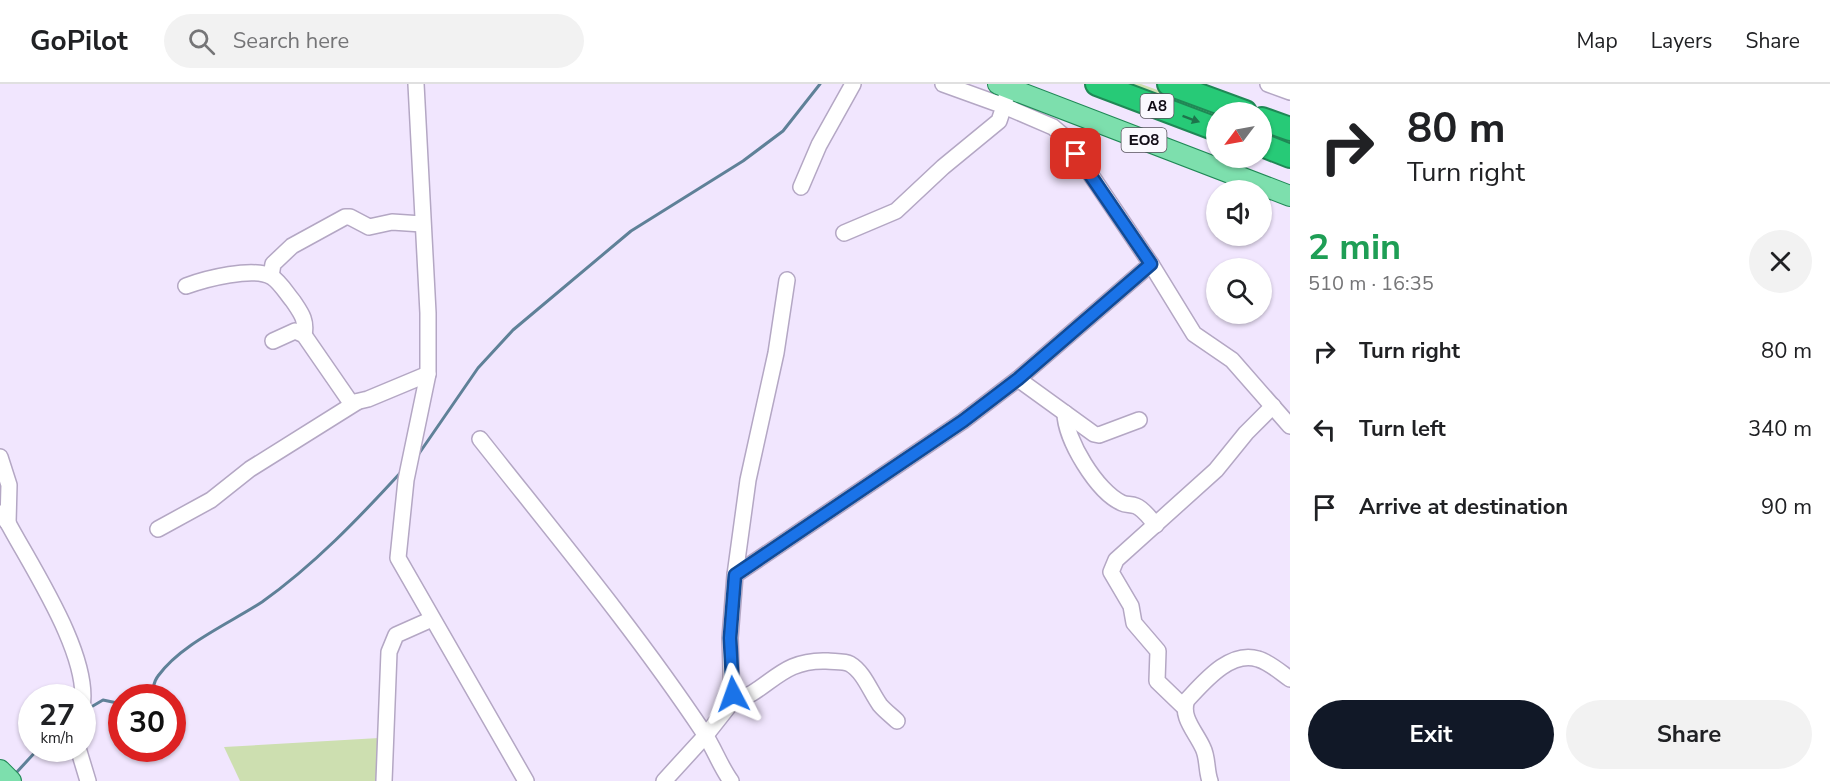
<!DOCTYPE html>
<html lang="en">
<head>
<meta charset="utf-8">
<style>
  body { margin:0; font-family:"Nunito Sans",sans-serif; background:#f2f2f2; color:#202124; height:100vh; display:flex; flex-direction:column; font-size:22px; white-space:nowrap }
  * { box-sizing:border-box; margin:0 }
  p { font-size:20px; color:#757577 }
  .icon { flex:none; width:33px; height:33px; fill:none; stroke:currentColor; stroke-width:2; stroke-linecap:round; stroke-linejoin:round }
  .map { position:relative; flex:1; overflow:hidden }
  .panel { display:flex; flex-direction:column; background:#fff; width:540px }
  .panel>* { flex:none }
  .top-card { background:#fff; color:#202124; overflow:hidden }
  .needle { width:39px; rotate:238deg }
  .controls { position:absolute; left:1206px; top:18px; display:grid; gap:12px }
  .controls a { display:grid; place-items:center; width:66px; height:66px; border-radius:50%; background:#fff; box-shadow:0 2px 4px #0004; font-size:30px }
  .speed { position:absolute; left:18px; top:600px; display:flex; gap:12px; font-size:30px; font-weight:700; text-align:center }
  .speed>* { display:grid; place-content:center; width:78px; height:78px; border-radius:50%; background:#fff; box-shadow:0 2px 4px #0004; line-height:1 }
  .speed small { font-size:15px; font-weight:400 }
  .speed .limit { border:9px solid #d22; background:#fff; color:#111 }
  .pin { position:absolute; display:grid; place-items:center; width:51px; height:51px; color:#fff; margin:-26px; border-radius:12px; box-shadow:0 3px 9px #0006 }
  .me { position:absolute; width:66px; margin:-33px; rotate:356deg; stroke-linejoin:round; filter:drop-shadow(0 0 4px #0008) }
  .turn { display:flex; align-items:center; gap:21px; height:126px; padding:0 18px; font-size:27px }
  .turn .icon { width:78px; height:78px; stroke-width:2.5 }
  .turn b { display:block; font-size:42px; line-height:51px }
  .round { display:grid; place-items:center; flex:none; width:63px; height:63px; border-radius:32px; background:#f2f2f2 }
  .head { display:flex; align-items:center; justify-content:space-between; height:102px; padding:0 18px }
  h1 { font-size:36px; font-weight:700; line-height:45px; color:#1e9e55 }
  .button { display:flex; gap:12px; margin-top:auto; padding:12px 18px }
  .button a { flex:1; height:69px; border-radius:36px; background:#111827; color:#fff; font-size:24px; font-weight:700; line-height:69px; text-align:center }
  .button a+a { background:#f2f2f2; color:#202124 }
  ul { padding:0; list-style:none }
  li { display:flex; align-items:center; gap:18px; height:78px; padding:0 18px }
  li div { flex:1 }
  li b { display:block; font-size:22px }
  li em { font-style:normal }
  header { display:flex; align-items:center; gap:36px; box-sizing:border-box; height:84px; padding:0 30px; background:#fff; border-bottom:2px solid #e0e0e0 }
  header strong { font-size:28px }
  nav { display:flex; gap:33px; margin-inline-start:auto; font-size:21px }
  .search { width:420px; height:54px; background:#f2f2f2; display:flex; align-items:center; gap:15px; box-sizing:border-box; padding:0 21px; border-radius:33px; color:#757577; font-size:22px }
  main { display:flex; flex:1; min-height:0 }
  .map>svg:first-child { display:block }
  .green { fill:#cddfb0 }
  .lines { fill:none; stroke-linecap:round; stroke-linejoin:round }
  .stream { stroke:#5f8198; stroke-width:3 }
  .minor-casing { stroke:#b4a7c4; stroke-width:18 }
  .major-casing { stroke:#1f8855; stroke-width:22 }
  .highway-casing { stroke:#1f8855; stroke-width:26 }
  .minor { stroke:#fff; stroke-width:15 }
  .major { stroke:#7ddfad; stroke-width:20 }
  .highway { stroke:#27ca77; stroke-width:22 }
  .oneway { fill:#1d744b }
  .route-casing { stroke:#114b97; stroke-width:15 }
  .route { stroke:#1a73e8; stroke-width:10 }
  .labels { text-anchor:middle; stroke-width:5; stroke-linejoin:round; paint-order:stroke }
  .shield { fill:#faf8fe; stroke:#57535c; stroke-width:1.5 }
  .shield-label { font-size:15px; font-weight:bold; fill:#110c16 }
</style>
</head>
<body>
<header>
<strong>GoPilot</strong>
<div class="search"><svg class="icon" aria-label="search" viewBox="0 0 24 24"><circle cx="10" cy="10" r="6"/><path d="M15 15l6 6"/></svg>Search here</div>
<nav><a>Map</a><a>Layers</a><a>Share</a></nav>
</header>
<main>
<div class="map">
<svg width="1290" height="697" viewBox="0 0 1290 697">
  <rect width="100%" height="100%" fill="#f1e6fe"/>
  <g class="green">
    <path d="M1126,0H1141L1218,28L1216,34Z"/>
    <path d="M379,654L378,697H240L224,663Z"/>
  </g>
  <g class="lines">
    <g class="stream">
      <path d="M418,371L478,284L513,246L631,147L743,77L783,47L820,0"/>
      <path d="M152,614C152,607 154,597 158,592C181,560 230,539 262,518C314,481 359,434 402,387"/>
      <path d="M86,626L103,616L122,620"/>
      <path d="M16,689L39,664"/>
    </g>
    <defs>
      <g id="minor">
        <path d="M416,0L428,229V290L406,396L398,474L526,697"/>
        <path d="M1268,0L1290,8"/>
        <path d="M1008,4L1004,22L1053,43L1066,54L1151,180L1194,250L1232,276L1290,342"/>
        <path d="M801,103L819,61L853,0"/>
        <path d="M844,149L896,127L943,83L999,37L1004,22L943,0"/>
        <path d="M271,192L273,180L292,162L345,133H350L369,143L392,138L422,140"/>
        <path d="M186,202C205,195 254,182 272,193C280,198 287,210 293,217C301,229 307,236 304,251"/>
        <path d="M273,257L295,247L304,251L351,319L368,315L428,290"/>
        <path d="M1018,295L1094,350L1099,351L1139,336"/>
        <path d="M1065,329C1065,355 1097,408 1122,419C1126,421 1131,420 1136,422C1144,425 1150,435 1156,441"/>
        <path d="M480,355C556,451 636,547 704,649C714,664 720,682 731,697"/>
        <path d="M0,373L9,401L8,439"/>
        <path d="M0,429L8,439C32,484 91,572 82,623"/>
        <path d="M158,445L211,416L250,385L357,318"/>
        <path d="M735,491L748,396L776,269L787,196"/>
        <path d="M732,618C770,607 779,575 827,577C834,578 844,577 850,580C864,588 871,609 880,621C885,627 892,632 897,637"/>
        <path d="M1184,623L1157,597L1158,567L1134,539L1131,522L1111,488L1116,476L1216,386L1246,349L1273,322"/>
        <path d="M78,664L88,697"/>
        <path d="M384,697L389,568L396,551L432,535"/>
        <path d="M664,697L706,651L732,618L730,554L735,491L963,337L1018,295L1151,180"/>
        <path d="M1210,697C1206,686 1208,674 1203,664C1196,648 1180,633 1187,616C1204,598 1230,566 1258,575C1269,578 1280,588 1290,595"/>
      </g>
      <g id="major">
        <path d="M998,0L1290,112"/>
        <path d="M0,686L11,697"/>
      </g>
      <g id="highway">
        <path d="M1097,0L1216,45"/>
        <path d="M1169,0L1245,28"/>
        <path d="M1262,35L1290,45"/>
        <path d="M1262,61L1290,72"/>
      </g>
    </defs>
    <use href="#minor" class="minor-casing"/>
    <use href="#major" class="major-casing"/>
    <use href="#highway" class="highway-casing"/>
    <use href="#minor" class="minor"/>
    <use href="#major" class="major"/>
    <use href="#highway" class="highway"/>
  </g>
  <defs><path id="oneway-solid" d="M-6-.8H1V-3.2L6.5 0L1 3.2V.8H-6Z" transform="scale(1.5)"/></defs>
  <use class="oneway" href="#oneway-solid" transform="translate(1191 35) rotate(20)"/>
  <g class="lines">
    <defs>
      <path id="route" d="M733,610L730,554L735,491L963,337L1018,295L1151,180L1076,70"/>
    </defs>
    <use href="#route" class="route-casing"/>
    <use href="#route" class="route"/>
  </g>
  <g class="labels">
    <g class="shield">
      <rect x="1140.5" y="10" width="33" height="24" rx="4.5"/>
      <rect x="1121.5" y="44" width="45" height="24" rx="4.5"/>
    </g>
    <g class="shield-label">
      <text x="1157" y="27">Α8</text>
      <text x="1144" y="61">ΕΟ8</text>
    </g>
  </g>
</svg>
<div class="controls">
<a><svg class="needle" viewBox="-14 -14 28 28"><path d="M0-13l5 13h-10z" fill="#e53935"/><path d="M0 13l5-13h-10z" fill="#757577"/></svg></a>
<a><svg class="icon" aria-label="sound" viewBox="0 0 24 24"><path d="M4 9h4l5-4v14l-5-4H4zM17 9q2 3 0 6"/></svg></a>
<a><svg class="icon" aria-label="search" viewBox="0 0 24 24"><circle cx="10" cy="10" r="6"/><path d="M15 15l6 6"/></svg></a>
</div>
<div class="speed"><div>27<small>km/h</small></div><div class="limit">30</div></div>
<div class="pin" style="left:1076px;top:70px;background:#d93025"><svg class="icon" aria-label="arrive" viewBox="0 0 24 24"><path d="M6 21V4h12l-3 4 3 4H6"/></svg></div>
<svg class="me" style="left:733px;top:610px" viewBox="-20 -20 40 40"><path d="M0-17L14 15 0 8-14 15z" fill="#1a73e8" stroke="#fff" stroke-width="4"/></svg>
</div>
<section class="panel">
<div class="top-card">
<div class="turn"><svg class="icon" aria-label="right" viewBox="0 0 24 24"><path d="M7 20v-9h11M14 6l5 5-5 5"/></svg><div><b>80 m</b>Turn right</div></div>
</div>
<div class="head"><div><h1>2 min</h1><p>510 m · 16:35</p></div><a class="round"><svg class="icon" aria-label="close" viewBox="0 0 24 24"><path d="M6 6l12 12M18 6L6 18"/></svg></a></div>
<ul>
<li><svg class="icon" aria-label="right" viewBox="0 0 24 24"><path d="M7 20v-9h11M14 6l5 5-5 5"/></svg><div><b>Turn right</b></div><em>80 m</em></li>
<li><svg class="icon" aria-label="left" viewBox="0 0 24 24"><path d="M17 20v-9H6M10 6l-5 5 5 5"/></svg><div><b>Turn left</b></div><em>340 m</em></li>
<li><svg class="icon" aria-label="arrive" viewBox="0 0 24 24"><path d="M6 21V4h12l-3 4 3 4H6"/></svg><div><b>Arrive at destination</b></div><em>90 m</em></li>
</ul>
<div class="button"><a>Exit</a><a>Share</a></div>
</section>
</main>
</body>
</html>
